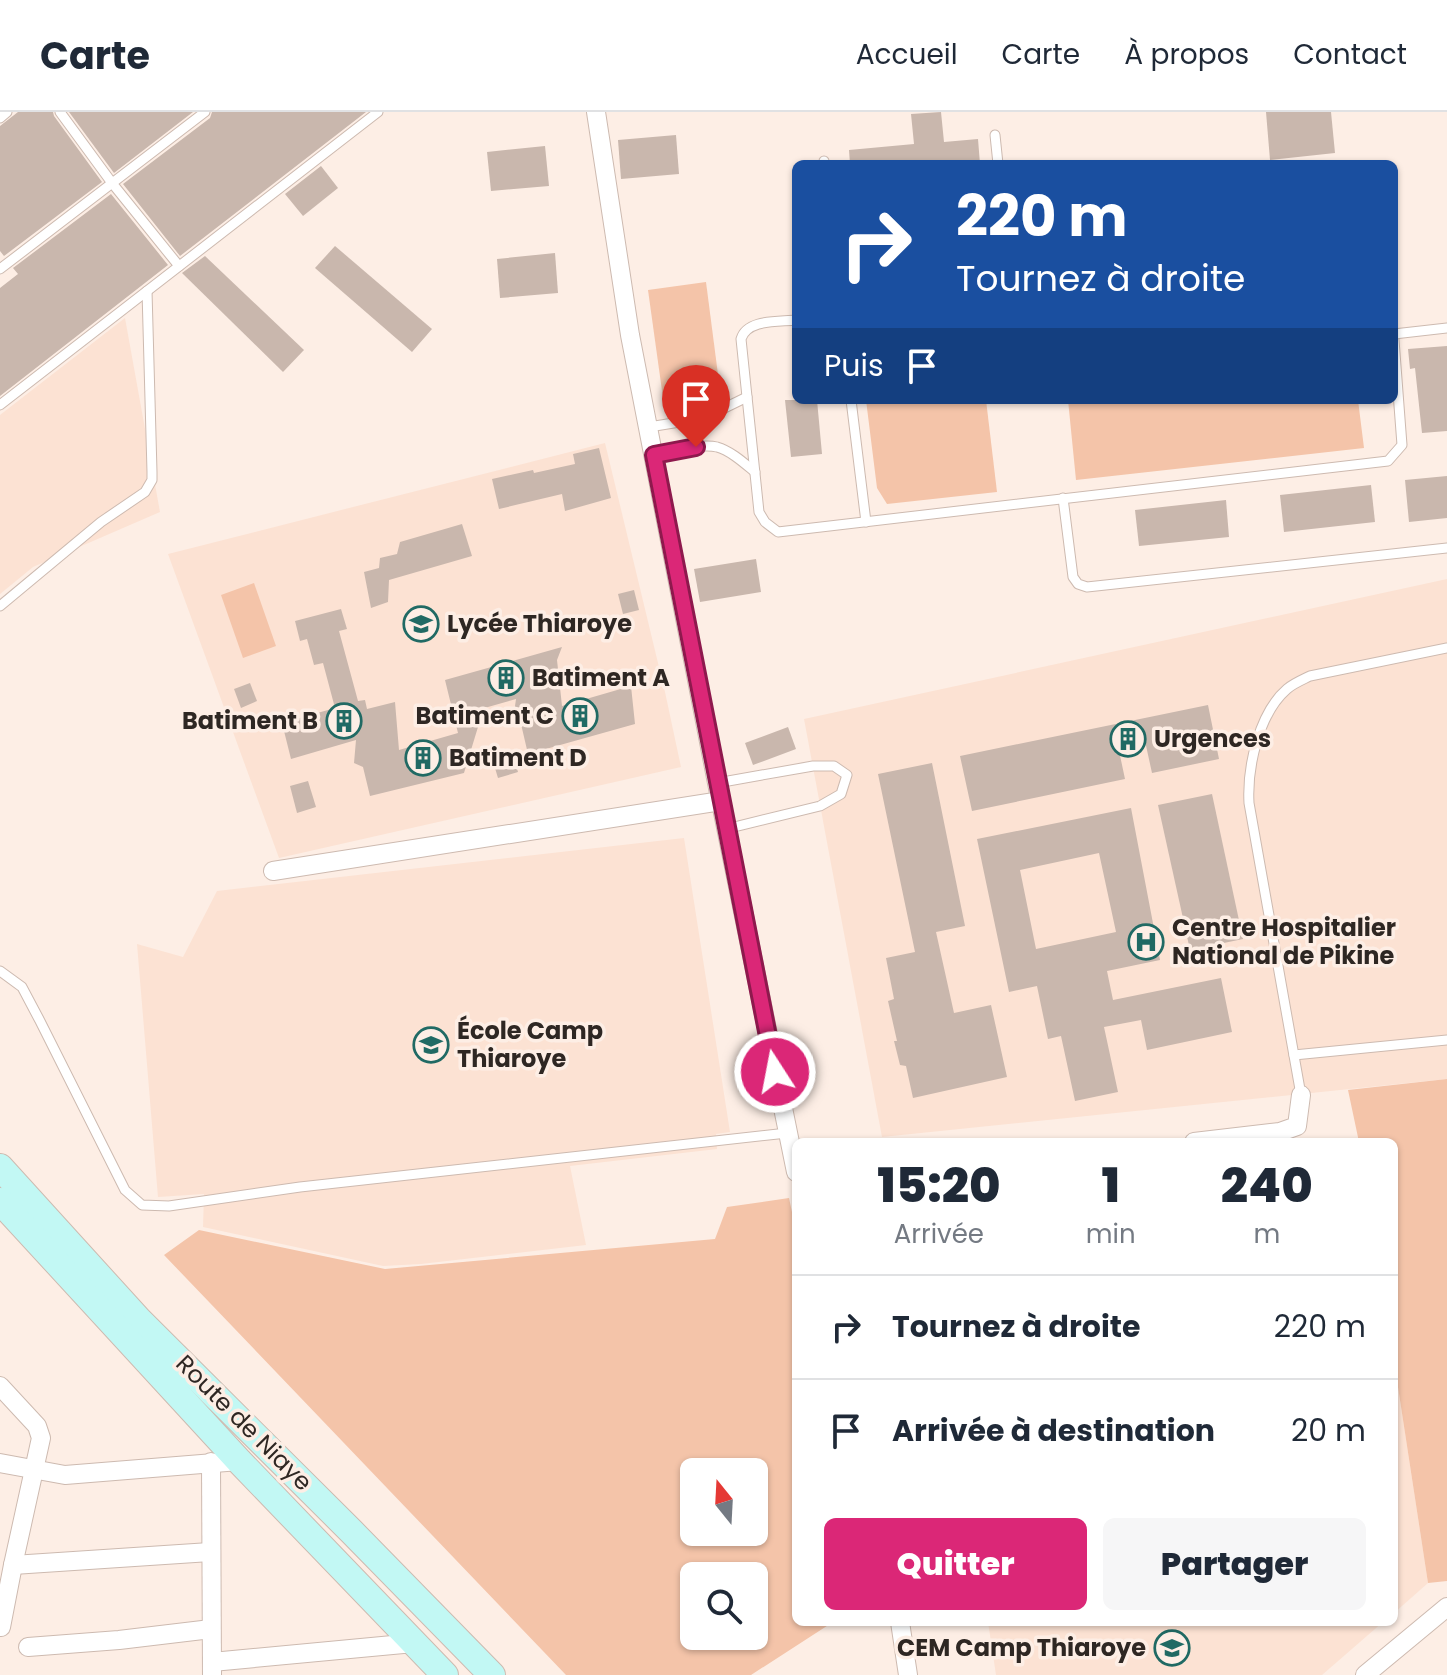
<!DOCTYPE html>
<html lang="fr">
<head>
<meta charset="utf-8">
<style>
  body { margin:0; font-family:Poppins,sans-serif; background:#f6f6f7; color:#1f2937; height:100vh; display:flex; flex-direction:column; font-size:30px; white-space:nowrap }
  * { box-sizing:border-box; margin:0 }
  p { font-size:26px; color:#747a83 }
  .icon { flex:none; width:44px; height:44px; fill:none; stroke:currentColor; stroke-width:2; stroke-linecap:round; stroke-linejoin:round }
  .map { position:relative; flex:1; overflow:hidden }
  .panel { position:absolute; left:792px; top:1026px; width:606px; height:488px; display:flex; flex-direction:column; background:#fff; border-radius:12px; box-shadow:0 2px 6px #0004 }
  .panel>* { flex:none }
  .top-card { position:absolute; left:792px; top:48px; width:606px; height:244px; border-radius:12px; box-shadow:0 2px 6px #0004; background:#1a4fa0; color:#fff; overflow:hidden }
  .needle { width:52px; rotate:342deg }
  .tools { position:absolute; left:680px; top:1346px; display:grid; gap:16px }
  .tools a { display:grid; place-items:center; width:88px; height:88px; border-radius:12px; background:#fff; box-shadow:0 2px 6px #0004; font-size:40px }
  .pin { position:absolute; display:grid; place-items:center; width:68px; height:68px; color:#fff; margin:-82px -34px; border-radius:50% 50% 50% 0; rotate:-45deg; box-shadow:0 0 8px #0007 }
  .pin .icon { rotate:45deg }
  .me { position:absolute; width:88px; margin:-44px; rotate:349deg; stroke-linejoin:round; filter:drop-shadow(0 0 6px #0008) }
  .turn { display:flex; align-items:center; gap:28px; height:168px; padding:0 32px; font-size:36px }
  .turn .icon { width:104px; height:104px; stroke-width:2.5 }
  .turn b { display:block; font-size:56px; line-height:68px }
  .then { display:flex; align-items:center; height:76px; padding:0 32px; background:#0003; gap:16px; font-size:30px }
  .eta { display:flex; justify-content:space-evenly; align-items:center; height:136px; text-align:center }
  .eta b { font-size:48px; font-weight:800; line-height:56px }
  .cta { display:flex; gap:16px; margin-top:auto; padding:16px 32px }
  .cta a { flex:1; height:92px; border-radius:12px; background:#db2777; color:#fff; font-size:32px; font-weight:800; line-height:92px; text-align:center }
  .cta a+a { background:#f6f6f7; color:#1f2937 }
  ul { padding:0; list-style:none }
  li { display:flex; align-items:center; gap:24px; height:104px; padding:0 32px; border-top:2px solid #e0e1e3 }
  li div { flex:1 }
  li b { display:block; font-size:30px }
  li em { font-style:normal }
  header { display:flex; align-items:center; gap:48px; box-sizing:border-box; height:112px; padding:0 40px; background:#fff; border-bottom:2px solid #e0e1e3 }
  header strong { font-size:38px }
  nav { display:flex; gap:44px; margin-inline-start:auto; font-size:28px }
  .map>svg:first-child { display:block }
  .built { fill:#fce2d3 }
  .green { fill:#f4c4a9; fill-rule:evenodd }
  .building { fill:#c9b7ad; fill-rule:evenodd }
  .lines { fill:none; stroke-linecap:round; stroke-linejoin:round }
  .lane-casing { stroke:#cdbab0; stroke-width:11 }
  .street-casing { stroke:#cdbab0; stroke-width:20 }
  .secondary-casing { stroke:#cdbab0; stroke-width:28 }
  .lane { stroke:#fff; stroke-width:9 }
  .street { stroke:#fff; stroke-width:18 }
  .secondary { stroke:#c2f8f4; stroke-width:26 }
  .route-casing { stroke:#8e194d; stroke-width:20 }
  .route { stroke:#db2777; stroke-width:14 }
  .labels { text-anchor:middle; stroke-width:7; stroke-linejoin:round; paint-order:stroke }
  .poi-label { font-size:24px; font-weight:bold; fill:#2e2723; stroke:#fdeee5; text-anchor:start }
  .street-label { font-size:24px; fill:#2e2723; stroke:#fdeee5 }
</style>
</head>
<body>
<header>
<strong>Carte</strong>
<nav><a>Accueil</a><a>Carte</a><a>À propos</a><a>Contact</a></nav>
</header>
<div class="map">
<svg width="1447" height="1563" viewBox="0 0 1447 1563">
  <rect width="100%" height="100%" fill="#fdeee5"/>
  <g class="built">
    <path d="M125,206L160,400L33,455L0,482V303Z"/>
    <path d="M605,331L665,580L681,655L279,746L168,442Z"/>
    <path d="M1447,467V967L882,1025L804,607Z"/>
    <path d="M684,726L730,1020L716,1022L717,1037L570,1054L586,1133L421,1152L383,1154L203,1115L204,1082L158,1085L137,832L183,845L217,779Z"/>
    <path d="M1394,1249L1428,1471L1394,1501Z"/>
    <path d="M988,1510H1383L1322,1563H996Z"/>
  </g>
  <g class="green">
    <path d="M706,170L720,278L663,286L648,178Z"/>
    <path d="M866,288H986L997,380L887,392L877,376Z"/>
    <path d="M1068,288H1358L1364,336L1076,368Z"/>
    <path d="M254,471L276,534L243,546L221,483Z"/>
    <path d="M1447,967V1469L1428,1471L1394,1249V1030H1359L1348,978Z"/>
    <path d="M789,1086L796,1119V1510H833L751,1563H566L164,1143L199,1118L385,1157L715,1127L727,1095ZM754,1360V1420H694V1360ZM754,1464V1524H694V1464Z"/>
  </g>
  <g class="building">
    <path d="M18,0H53L54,4L102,70L4,144L0,139V14Z"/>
    <path d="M69,0H193L114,61Z"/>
    <path d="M212,0H366L180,144L123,72L210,6Z"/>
    <path d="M941,0L944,30L978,27L980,52H850L849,38L914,32L911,2Z"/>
    <path d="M1266,0H1331L1335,41L1270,48Z"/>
    <path d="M676,23L679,62L621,67L618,28Z"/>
    <path d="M545,34L549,74L491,79L487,40Z"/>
    <path d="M321,54L338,76L303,104L285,82Z"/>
    <path d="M111,82L168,153L0,284V176L18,162L13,156Z"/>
    <path d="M335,134L432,217L412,240L315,156Z"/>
    <path d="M555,141L558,181L500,186L497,147Z"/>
    <path d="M205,144L304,238L283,260L182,161Z"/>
    <path d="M1447,234V319L1422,321L1415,256L1410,257L1408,237Z"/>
    <path d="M785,288H817L822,342L791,345Z"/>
    <path d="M599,336L611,386L565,399L562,382L499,397L492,367L533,358L534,361L575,352L573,342Z"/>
    <path d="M1447,364V406L1409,410L1405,368Z"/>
    <path d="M1371,373L1375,410L1284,420L1280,383Z"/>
    <path d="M1226,388L1229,425L1139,434L1135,398Z"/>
    <path d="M462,412L472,444L389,468L388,490L371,496L364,460L379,456L380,446L397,442L400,430Z"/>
    <path d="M756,447L761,480L700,490L694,457Z"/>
    <path d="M634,478L639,498L623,502L618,482Z"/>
    <path d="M341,497L347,517L339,519L358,589L365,588L367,597L395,590L399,638L458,621L445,568L562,535L557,548L562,594L631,574L635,612L528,642L521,612L513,608L516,587L474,599L478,615L464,661L370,684L363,655L354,651L356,628L291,647L282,611L335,596L323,551L314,553L307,527L300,529L295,509Z"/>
    <path d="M250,571L257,589L241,596L234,577Z"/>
    <path d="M1208,593L1219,647L1152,661L1145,629L1118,634L1125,667L972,699L960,644Z"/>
    <path d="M788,615L796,637L753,653L745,631Z"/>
    <path d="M511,637L518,660L498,666L491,643Z"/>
    <path d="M932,651L965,814L936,820L954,901L991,893L1007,965L913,986L906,954L900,953L894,929H897L888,889L894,887L886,846L915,840L878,662Z"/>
    <path d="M308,669L316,695L297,701L290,674Z"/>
    <path d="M1212,682L1243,827L1190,838L1158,693Z"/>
    <path d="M1131,696L1160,848L1107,859L1113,888L1221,866L1232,920L1147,938L1141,908L1104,915L1118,980L1075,989L1061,924L1048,927L1037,874L1009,880L977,727ZM1099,741L1116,820L1036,837L1020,758Z"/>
  </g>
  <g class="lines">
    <defs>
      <g id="lane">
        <path d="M60,0L112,71L179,154"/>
        <path d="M0,6L7,0"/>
        <path d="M995,23L998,52"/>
        <path d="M824,49V52"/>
        <path d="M0,157L205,0"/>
        <path d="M796,208C778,210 747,207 741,227L759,400L765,410L778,420L1388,349L1402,333L1394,228"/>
        <path d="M1394,222L1447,216"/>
        <path d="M851,288L866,410"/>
        <path d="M0,293L378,0"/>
        <path d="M649,315L704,306L747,285"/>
        <path d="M654,343C671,340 700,331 717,335C731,339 744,351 755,360"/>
        <path d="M1063,386L1073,465L1078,472L1087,475L1447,436"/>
        <path d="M0,494L101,410L145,380L152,368V360L147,179"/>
        <path d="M717,671L813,654H834L847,663L841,682L820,694L726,717"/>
        <path d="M0,859L22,875L40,909L125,1078L142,1093L169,1094L300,1075L787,1021"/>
        <path d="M1294,943L1447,928"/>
        <path d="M1301,983L1249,691C1247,655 1259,601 1287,577C1294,571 1302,568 1310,564L1447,536"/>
      </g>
      <g id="street">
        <path d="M596,0L630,223L717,671L796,1060"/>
        <path d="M273,759L721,689"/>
        <path d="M1194,1030L1280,1020L1297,1014L1301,983"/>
        <path d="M0,1274L37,1314L41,1326L13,1453L1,1515"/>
        <path d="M211,1350L212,1563"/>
        <path d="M0,1351L65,1363L239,1349"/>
        <path d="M13,1453L210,1440"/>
        <path d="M900,1510L908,1563"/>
        <path d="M28,1535L119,1528L211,1517"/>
        <path d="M212,1550L414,1531"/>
        <path d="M1365,1563L1447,1495"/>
      </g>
      <g id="secondary">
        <path d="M0,1055L139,1208L351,1419L492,1563"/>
        <path d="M0,1089L239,1349L445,1563"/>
      </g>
    </defs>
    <use href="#lane" class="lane-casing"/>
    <use href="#street" class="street-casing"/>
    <use href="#secondary" class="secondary-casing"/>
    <use href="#lane" class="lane"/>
    <use href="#street" class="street"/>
    <use href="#secondary" class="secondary"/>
  </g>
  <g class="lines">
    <defs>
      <path id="route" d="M696,335L654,343L775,960"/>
    </defs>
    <use href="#route" class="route-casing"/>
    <use href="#route" class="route"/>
  </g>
  <defs>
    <symbol id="school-ring" viewBox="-11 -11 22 22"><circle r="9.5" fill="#fdeee5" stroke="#206a64" stroke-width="1.5"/><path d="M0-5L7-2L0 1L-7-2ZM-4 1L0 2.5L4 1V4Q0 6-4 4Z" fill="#206a64"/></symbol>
    <symbol id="building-ring" viewBox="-11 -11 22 22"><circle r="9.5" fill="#fdeee5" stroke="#206a64" stroke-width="1.5"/><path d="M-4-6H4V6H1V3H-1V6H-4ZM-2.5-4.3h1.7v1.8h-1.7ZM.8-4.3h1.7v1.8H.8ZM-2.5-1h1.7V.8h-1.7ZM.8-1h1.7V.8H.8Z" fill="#206a64"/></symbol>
    <symbol id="hospital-ring" viewBox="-11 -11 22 22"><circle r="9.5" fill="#fdeee5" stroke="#206a64" stroke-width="1.5"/><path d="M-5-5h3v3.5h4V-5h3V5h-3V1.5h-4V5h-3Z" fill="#206a64"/></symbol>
  </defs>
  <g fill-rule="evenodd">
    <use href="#school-ring" x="401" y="492" width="40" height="40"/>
    <use href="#building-ring" x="486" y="546" width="40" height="40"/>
    <use href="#building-ring" x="560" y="584" width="40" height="40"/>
    <use href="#building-ring" x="324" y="589" width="40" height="40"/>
    <use href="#building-ring" x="1108" y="607" width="40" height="40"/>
    <use href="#building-ring" x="403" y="626" width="40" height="40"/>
    <use href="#hospital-ring" x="1126" y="810" width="40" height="40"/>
    <use href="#school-ring" x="411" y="913" width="40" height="40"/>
    <use href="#school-ring" x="1152" y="1516" width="40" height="40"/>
  </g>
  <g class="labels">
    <g class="poi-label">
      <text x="447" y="520">Lycée Thiaroye</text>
      <text x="532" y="574">Batiment A</text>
      <text x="554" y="612" text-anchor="end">Batiment C</text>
      <text x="318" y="617" text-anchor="end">Batiment B</text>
      <text x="1154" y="635">Urgences</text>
      <text x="449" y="654">Batiment D</text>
      <text x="1172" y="824">Centre Hospitalier<tspan x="1172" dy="28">National de Pikine</tspan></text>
      <text x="457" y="927">École Camp<tspan x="457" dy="28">Thiaroye</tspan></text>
      <text x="1146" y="1544" text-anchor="end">CEM Camp Thiaroye</text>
    </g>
    <g class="street-label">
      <text transform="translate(244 1311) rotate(45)" y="8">Route de Niaye</text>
    </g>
  </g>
</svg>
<div class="tools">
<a><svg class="needle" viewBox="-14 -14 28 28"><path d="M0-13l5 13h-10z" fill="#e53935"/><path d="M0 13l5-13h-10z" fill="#747a83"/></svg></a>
<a><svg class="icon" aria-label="search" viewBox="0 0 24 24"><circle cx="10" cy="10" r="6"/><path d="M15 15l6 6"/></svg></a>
</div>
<div class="pin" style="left:696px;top:335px;background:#d93025"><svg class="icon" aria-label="arrive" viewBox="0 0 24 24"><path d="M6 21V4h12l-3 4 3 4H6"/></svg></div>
<svg class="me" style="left:775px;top:960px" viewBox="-20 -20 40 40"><circle r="17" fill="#db2777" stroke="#fff" stroke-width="3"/><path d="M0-11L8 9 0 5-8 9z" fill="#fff"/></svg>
<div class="top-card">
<div class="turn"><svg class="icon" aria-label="right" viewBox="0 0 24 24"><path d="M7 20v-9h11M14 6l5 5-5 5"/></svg><div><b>220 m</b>Tournez à droite</div></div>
<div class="then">Puis<svg class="icon" aria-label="arrive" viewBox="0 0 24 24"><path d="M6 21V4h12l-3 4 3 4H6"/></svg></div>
</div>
<section class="panel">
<div class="eta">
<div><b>15:20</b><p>Arrivée</p></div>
<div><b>1</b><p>min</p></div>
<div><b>240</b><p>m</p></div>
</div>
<ul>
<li><svg class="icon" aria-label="right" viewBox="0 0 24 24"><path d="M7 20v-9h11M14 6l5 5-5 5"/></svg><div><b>Tournez à droite</b></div><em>220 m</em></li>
<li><svg class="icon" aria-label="arrive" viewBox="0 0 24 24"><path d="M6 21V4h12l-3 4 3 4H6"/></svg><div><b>Arrivée à destination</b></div><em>20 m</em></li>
</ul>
<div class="cta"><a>Quitter</a><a>Partager</a></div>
</section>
</div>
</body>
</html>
